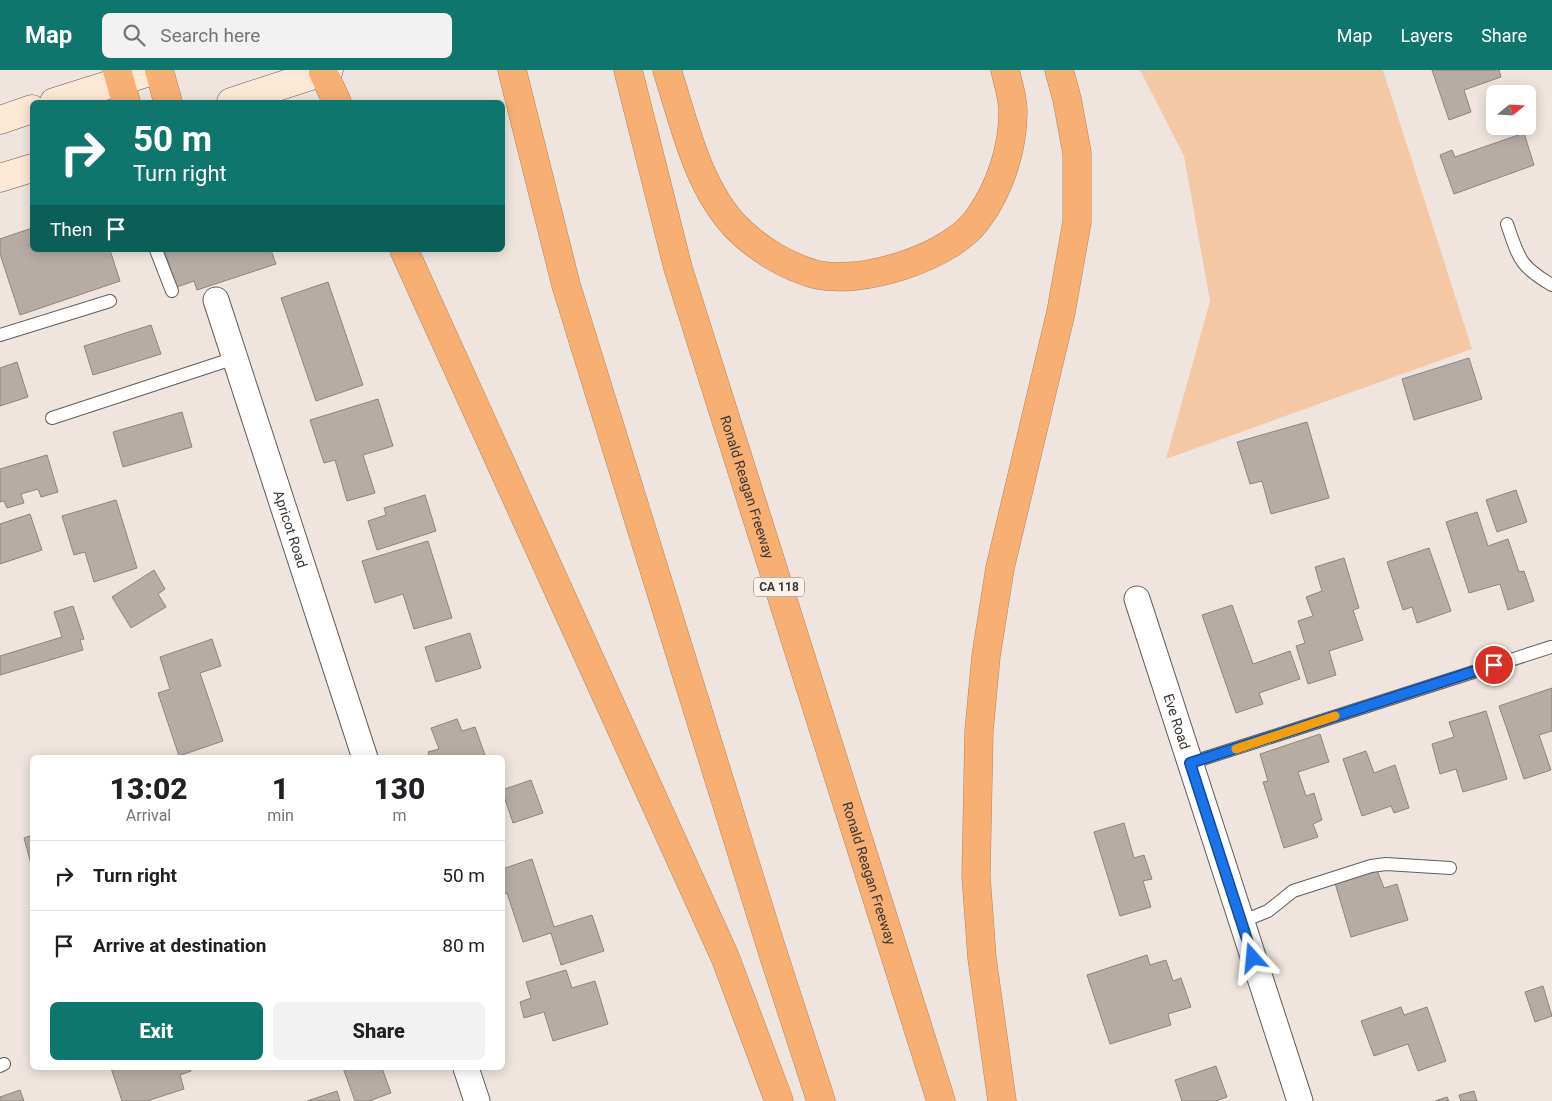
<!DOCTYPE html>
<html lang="en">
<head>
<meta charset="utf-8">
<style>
  body { margin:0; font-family:Roboto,sans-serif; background:#f2f2f2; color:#202124; height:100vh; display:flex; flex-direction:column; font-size:19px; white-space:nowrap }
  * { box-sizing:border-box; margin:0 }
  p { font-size:16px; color:#757577 }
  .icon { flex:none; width:28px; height:28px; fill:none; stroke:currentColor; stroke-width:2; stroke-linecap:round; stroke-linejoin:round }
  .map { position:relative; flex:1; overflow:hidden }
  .details { position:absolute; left:30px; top:685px; width:475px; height:315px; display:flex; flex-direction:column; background:#fff; border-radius:8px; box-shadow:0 2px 12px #0003 }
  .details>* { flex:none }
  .banner { position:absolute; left:30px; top:30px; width:475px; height:152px; border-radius:8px; box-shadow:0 2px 12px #0003; background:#0f766e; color:#fff; overflow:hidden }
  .needle { width:32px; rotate:72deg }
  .buttons { position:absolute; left:1486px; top:15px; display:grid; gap:10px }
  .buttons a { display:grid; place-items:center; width:50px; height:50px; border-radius:8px; background:#fff; box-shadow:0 2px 12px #0003; font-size:25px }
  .pin { position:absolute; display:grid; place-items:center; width:42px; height:42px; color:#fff; margin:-21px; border:2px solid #fff; border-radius:50%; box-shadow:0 1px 5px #0007 }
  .me { position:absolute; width:55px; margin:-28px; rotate:342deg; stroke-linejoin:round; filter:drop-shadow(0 0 4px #0008) }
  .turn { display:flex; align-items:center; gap:18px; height:105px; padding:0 20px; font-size:22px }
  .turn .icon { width:65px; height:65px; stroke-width:2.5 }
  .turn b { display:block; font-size:35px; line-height:42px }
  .then { display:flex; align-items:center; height:48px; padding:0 20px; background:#0003; gap:10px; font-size:19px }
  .eta { display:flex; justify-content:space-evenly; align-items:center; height:85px; text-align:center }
  .eta b { font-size:30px; font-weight:800; line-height:35px }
  .primary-button { display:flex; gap:10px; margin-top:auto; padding:10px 20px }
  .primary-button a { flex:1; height:58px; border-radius:8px; background:#0f766e; color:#fff; font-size:20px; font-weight:800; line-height:58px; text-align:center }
  .primary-button a+a { background:#f2f2f2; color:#202124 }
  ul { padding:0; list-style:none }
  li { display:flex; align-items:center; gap:15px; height:70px; padding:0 20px; border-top:1px solid #e0e0e0 }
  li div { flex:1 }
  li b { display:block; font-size:19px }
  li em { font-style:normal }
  header { display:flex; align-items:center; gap:30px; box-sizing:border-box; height:70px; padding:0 25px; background:#0f766e; color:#fff }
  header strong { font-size:24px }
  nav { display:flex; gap:28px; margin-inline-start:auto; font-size:18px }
  .search { width:350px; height:45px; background:#f2f2f2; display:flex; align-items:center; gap:12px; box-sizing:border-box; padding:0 18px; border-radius:8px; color:#757577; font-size:19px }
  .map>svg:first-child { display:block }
  .green { fill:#f5c8a5 }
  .building { fill:#b6aca5; stroke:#8e857e }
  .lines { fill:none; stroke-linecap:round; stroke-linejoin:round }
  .service-casing { stroke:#645c56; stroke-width:14 }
  .minor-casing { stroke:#645c56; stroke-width:27 }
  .secondary-casing { stroke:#645c56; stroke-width:29 }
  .motorway-casing { stroke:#b4845d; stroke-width:29 }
  .service { stroke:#fff; stroke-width:12 }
  .minor { stroke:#fff; stroke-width:25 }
  .secondary { stroke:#fde7d5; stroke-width:28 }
  .motorway { stroke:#f7af74; stroke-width:28 }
  .route-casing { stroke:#114b97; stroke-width:12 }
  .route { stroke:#1a73e8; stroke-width:9 }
  .slow { stroke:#f59e0b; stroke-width:9 }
  .labels { text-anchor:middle; stroke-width:4; stroke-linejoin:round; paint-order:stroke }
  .shield { fill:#fcf2eb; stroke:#746e6a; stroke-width:1 }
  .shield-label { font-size:12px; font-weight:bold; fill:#393532 }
  .street-label { font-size:14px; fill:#393532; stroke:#fcf2eb }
</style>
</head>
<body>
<header>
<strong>Map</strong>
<div class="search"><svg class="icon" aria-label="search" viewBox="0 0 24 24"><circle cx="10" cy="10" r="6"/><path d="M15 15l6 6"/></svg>Search here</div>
<nav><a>Map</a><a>Layers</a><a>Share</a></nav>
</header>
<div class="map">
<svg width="1552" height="1031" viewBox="0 0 1552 1031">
  <rect width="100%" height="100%" fill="#efe5de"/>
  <path class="green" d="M1140,0H1383L1472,279L1166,389L1210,231L1184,86Z"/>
  <g class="building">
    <path d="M1432,0H1499L1501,7L1464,20L1471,42L1449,50Z"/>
    <path d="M1524,63L1534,95L1454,124L1440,85L1452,80L1455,87Z"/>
    <path d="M32,158V180H110L120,211L20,245L0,184V169Z"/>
    <path d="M164,180H271L276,194L197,220L194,211L177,217Z"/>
    <path d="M328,212L363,315L316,331L281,228Z"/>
    <path d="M151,255L161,284L93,305L84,276Z"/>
    <path d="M1469,288L1482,329L1414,350L1402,309Z"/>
    <path d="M17,292L28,327L0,336V298Z"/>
    <path d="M378,329L393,376L363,385L375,423L347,431L335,390L324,393L310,350Z"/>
    <path d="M182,342L192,377L123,397L113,362Z"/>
    <path d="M1307,352L1329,428L1271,444L1262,411L1250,414L1237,372Z"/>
    <path d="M47,385L58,422L41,427L38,419L21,424L24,433L7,438L4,431L0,432V399Z"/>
    <path d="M1516,420L1527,452L1497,462L1486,430Z"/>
    <path d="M425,425L436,461L377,480L368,451L386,445L384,438Z"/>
    <path d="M116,430L137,498L94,512L85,482L74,485L62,446Z"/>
    <path d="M1477,442L1488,476L1508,469L1519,502L1524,501L1534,531L1508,540L1500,514L1469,523L1446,452Z"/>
    <path d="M30,444L42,480L0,494V454Z"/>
    <path d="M428,471L452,548L414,559L403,524L375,533L362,491Z"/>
    <path d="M1429,478L1451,541L1417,553L1412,537L1403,540L1387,492Z"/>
    <path d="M1344,488L1359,538L1353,540L1363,570L1329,581L1336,605L1308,614L1296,576L1305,573L1298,551L1313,546L1306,527L1322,521L1315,497Z"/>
    <path d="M154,500L165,519L158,524L166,537L131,558L112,527Z"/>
    <path d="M1232,535L1253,594L1290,581L1300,609L1259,623L1263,634L1236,643L1202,545Z"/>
    <path d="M73,536L84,569L80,570L83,580L0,605V586L62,567L54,542Z"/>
    <path d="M470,563L481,598L436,612L425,577Z"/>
    <path d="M212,569L221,596L200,603L223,671L179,686L158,623L170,619L160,587Z"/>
    <path d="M1552,618V661L1539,665L1551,700L1524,709L1499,636Z"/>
    <path d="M1486,641L1507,709L1463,722L1456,699L1440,704L1432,674L1454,667L1449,652Z"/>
    <path d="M457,649L462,661L475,657L486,688H430L428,682L439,679L431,658Z"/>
    <path d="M1320,664L1329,692L1298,702L1306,726L1314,723L1322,750L1313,754L1318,767L1284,778L1263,712L1268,711L1260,684Z"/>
    <path d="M1366,681L1374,703L1395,695L1409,738L1394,743L1391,736L1362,746L1343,689Z"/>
    <path d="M531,710L543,743L513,753L502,720Z"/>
    <path d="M1124,753L1134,788L1144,785L1152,809L1143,811L1151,837L1120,846L1094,762Z"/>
    <path d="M32,765V798L24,768Z"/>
    <path d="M532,789L554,857L592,845L604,881L561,895L551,863L523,872L507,823L502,825V799Z"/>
    <path d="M1377,800L1384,818L1397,814L1408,850L1351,867L1335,813Z"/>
    <path d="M1147,885L1150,895L1166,890L1173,911L1181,908L1191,937L1168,944L1171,955L1110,974L1087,905Z"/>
    <path d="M566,900L572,918L595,911L608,954L553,971L544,942L524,948L520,932L531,928L526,912Z"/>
    <path d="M1543,916L1552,946L1535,952L1525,922Z"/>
    <path d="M1401,937L1404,945L1427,937L1446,991L1418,1001L1408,974L1374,986L1361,951Z"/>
    <path d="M1216,996L1227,1027L1216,1031H1182L1175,1010Z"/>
    <path d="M111,998H190L191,1001L180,1005L184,1019L147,1031H122Z"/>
    <path d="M343,998H382L391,1023L369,1031H355Z"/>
    <path d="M20,1020L24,1031H0V1027Z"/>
    <path d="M337,1021L340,1031H307Z"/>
    <path d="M1474,1021L1477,1031H1461L1459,1025Z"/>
    <path d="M1447,1027L1449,1031H1435Z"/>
  </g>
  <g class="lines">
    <defs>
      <g id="service">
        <path d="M1507,154C1519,188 1519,196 1552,215"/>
        <path d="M156,180L172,221"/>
        <path d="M0,265L110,231"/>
        <path d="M52,348L235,288"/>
        <path d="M1190,693L1551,577"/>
        <path d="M1241,852L1268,841L1293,821L1371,796L1386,794L1450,798"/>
        <path d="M0,996L4,994"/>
      </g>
      <g id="minor">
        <path id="s1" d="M216,230L365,688"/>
        <path id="s2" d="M1137,529L1300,1031"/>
        <path d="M466,998L477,1031"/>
      </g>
      <g id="secondary">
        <path d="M54,32L156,0"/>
        <path d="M231,32L329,0"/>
        <path d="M0,50L32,39"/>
        <path d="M0,108L32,98"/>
      </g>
      <g id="motorway">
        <path d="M117,0L126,32"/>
        <path d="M159,0L168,32"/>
        <path d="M512,0L566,215L771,877L821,1031"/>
        <path id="s3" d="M628,0L678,198L941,1031"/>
        <path d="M667,0C684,52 697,117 737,158C758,179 786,196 814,204C860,216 949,188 977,150C1000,119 1013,79 1013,41C1013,28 1008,13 1005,0"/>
        <path d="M323,2L337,32"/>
        <path d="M404,180L725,887L779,1031"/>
        <path d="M1002,1031L982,888L976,806L979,661L986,586L1000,498L1061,242L1077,152V83L1067,29L1059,0"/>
      </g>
    </defs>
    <use href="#service" class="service-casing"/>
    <use href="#minor" class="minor-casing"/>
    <use href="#secondary" class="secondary-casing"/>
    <use href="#motorway" class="motorway-casing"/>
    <use href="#service" class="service"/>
    <use href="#minor" class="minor"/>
    <use href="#secondary" class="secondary"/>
    <use href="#motorway" class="motorway"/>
  </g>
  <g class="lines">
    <defs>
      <path id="route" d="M1253,888L1190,693L1494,595"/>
    </defs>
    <use href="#route" class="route-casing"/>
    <use href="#route" class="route"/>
    <path class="slow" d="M1236,679L1335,646"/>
  </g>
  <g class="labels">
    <rect class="shield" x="754" y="507.5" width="50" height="19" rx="4"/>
    <g class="shield-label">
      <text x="779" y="521">CA 118</text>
    </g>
    <g class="street-label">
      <text dy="5" stroke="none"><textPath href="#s3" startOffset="434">Ronald Reagan Freeway</textPath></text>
      <text dy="5" stroke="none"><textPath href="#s1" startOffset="241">Apricot Road</textPath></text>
      <text dy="5" stroke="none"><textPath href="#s2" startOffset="129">Eve Road</textPath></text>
      <text dy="5" stroke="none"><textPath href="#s3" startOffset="839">Ronald Reagan Freeway</textPath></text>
    </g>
  </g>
</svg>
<div class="buttons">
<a><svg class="needle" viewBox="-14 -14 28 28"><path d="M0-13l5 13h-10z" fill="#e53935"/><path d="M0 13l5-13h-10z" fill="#757577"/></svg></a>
</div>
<div class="pin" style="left:1494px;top:595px;background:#d93025"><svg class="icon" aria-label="arrive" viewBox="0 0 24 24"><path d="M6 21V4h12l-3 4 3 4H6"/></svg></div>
<svg class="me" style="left:1253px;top:888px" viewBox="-20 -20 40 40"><path d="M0-17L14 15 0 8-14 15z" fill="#1a73e8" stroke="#fff" stroke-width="4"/></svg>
<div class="banner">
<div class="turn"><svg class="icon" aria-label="right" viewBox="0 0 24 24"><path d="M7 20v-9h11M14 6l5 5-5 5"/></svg><div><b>50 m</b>Turn right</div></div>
<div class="then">Then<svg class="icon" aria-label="arrive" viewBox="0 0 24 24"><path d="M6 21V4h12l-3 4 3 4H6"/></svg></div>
</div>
<section class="details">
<div class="eta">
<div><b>13:02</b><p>Arrival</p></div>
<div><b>1</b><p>min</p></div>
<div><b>130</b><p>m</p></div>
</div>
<ul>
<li><svg class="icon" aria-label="right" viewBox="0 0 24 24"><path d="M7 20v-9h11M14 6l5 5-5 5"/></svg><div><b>Turn right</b></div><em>50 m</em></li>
<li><svg class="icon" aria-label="arrive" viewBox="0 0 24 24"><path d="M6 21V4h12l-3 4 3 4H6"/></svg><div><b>Arrive at destination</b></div><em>80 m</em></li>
</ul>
<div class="primary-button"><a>Exit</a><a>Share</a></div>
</section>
</div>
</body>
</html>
